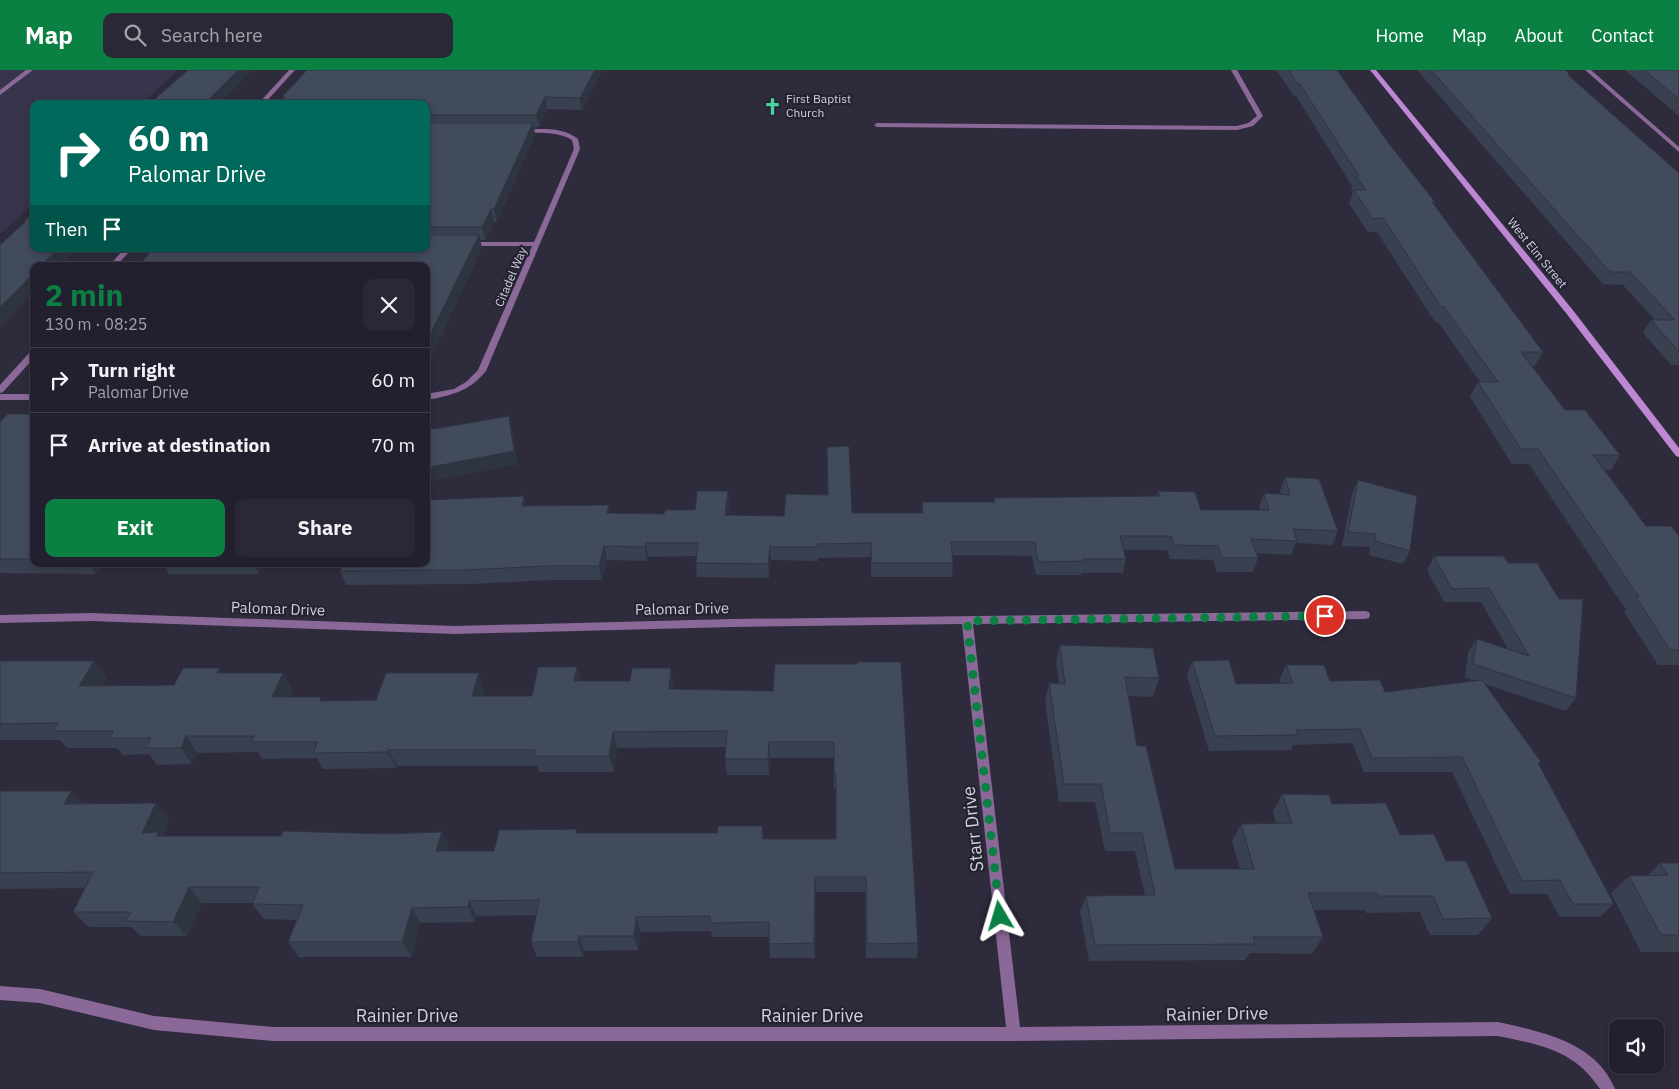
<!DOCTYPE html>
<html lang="en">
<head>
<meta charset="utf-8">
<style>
  body { margin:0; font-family:"IBM Plex Sans",sans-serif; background:#2a2836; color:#f1f3f6; height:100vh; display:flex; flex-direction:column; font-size:19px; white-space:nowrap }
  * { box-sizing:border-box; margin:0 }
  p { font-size:16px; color:#a2a3aa }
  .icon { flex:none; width:28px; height:28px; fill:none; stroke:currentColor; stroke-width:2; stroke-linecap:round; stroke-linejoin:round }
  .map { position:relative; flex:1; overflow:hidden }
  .sheet { position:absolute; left:30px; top:192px; width:400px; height:305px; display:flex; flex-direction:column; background:#22202e; border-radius:10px; box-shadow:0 2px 8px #0003,0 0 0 1px #3f3e4a }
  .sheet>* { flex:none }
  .top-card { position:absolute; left:30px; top:30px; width:400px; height:152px; border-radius:10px; box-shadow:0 2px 8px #0003,0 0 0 1px #3f3e4a; background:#00695c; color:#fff; overflow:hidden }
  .tools { position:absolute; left:1609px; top:949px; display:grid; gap:10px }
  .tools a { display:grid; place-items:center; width:55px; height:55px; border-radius:10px; background:#22202e; box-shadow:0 2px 8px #0003,0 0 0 1px #3f3e4a; font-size:25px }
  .pin { position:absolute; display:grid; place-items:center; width:42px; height:42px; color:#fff; margin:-21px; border:2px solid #fff; border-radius:50%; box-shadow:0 1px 5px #0007 }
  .me { position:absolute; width:55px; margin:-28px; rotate:353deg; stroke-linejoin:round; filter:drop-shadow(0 0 4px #0008) }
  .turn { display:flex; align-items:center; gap:18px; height:105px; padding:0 15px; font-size:22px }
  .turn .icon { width:65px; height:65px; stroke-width:2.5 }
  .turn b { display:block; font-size:35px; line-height:42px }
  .then { display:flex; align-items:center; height:48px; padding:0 15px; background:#0003; gap:10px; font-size:19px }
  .round { display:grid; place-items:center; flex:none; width:52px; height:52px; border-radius:10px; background:#2a2836 }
  .summary { display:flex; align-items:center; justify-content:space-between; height:85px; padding:0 15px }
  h1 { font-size:30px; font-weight:800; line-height:38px; color:#0b8043 }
  .cta { display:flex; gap:10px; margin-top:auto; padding:10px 15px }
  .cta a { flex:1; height:58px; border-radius:10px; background:#0b8043; color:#fff; font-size:20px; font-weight:800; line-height:58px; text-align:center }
  .cta a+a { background:#2a2836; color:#f1f3f6 }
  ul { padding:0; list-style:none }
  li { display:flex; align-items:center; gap:15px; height:65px; padding:0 15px; border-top:1px solid #3f3e4a }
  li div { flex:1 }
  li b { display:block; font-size:19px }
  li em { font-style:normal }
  header { display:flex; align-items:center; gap:30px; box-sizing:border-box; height:70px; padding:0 25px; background:#0b8043; color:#fff }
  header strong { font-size:24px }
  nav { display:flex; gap:28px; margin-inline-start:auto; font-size:18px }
  .search { width:350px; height:45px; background:#2a2836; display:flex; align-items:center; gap:12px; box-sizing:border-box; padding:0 18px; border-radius:10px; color:#a2a3aa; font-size:19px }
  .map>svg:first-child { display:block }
  .built { fill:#38344c }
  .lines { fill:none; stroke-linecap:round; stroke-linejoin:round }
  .lane { fill:#8a6897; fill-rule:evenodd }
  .street { fill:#8a6897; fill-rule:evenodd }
  .secondary { fill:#be87d4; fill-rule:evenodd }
  .wall { fill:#39404f }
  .shaded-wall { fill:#2e3440 }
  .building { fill:#424b5c; stroke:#2e3440 }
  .route { stroke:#0b8043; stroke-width:9; stroke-dasharray:0 16.2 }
  .labels { text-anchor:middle; stroke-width:4.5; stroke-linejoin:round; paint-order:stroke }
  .far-poi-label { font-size:12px; fill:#d1d0db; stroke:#242233; text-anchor:start }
  .far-street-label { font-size:12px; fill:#d1d0db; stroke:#242233 }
  .street-label { font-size:15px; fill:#d1d0db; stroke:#242233 }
  .near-street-label { font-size:18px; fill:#d1d0db; stroke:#242233 }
</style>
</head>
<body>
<header>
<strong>Map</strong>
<div class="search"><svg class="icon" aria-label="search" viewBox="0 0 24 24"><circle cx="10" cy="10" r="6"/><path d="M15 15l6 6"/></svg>Search here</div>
<nav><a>Home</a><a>Map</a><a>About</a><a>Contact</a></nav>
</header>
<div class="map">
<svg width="1679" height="1019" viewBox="0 0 1679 1019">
  <rect width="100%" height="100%" fill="#2e2b3d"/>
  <path class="built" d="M0,0H178L141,34H34V133L0,164Z"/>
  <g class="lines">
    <g class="lane">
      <path d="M26,0H33L0,25V20Z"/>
      <path d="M1231,0H1237L1263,46L1253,56L1237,60L877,57L874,55L877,53L1237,56L1248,53L1257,46Z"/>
    </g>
    <g class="street">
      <path d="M289,0H295L264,34H258Z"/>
      <path d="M1585,0H1591L1679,77V82Z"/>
      <path d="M543,59C555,59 568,61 578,69L580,79L486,301C470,321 451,326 426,330V324L454,319L466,312L478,300L532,176H470L466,174L470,172H534L574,79L572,70C557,61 539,63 522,63L519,61L522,59Z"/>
      <path d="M124,179H132L116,196H109Z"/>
      <path d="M31,281H34V288L3,322L0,323V315Z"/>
      <rect x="0" y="324" width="34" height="6"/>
      <path d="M1365,541L1369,542L1370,545L1369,548L1365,549L973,554L1020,957L1498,952C1542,962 1596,972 1615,1019H1600C1574,980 1541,975 1498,966L1014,971H273L154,960L40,933L0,930V916L40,919L154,946L273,957H1006L962,554L733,557L455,564L91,551L0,553V545L91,543L455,556L733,549Z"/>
    </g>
    <path class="secondary" d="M1370,0H1376L1572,239L1679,378V387L1676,386L1566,243Z"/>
  </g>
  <g class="wall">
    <path d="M307,0H603L582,40L547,39L539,57H534L535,65L497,152H494L486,170H480L482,178L427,296L426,196L153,179H252L250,182H300L426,179V34L283,30L282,27Z"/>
    <path d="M1276,0H1337L1390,75L1435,132L1434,134L1543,282L1535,296H1532L1565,340L1620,385L1611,400H1605L1646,456L1679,466V598L1677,595H1658L1624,542L1626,540L1529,394H1512L1470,327L1478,312H1480L1438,252H1435L1377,162H1368L1349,134L1353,122L1351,119L1352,116L1296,26H1294Z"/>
    <path d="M1417,0H1565L1570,5L1569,6L1679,103V295H1671L1643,263L1651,250H1655L1623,215L1603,214Z"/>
    <path d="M1625,0H1679V46Z"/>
    <path d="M34,344V494H102L96,504L0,503V352Z"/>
    <path d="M1285,407L1338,461L1332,475L1296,473L1291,485L1256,483L1258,488L1253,502H1217L1213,490L1170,489L1167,480H1124L1126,489L1123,503H1081V505H1036L1032,486L953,485V493L952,507H871V487L818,488V491L771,490L769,508L697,507L696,493V486L648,487L647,491L607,490L602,510H551L471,514L346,515L340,501L527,436L609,435L610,443L664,444L695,440L728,421L729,435L728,445L784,446L852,443H922V432H994V428L1157,426L1158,421L1201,440H1260L1259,437L1264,423L1281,424L1280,421Z"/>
    <path d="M1358,410L1410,481L1403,494L1369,485L1370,477L1342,476L1352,424Z"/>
    <path d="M1434,486H1503L1576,628L1566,641L1485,614L1541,692L1539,695L1614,834L1600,847H1560L1547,824H1510L1452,702H1364L1352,673L1293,675L1291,680L1209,681L1187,606L1192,591L1236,614L1281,613L1279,610L1286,595L1330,611L1385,622L1476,611L1465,607L1468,582L1477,569L1508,579L1481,532H1444L1427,500Z"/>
    <path d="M162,494H264L259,504H169Z"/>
    <path d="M1060,575L1159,608L1153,627L1128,626L1137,676L1175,799H1240L1232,771L1241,754L1276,753L1273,742L1282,724L1332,734L1400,765L1446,791L1492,848L1478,865H1430L1420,842L1366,843L1365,840H1314L1323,867L1312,884L1250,883L1245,890L1089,891L1080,842L1086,826L1145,825L1135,781H1105L1095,732H1059L1045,631L1049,613H1059L1056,593Z"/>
    <path d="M0,591L107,608L102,616L174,615L223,603H283L293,620L290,627L323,631L376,630L485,620L483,626H532L577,597L581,611H630L671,598L674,614L673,619L773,621L857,594L918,873L917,888H866L865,822H816L815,888H770L769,867H712L711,861L641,862L638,880L584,881L583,887H537L531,872L536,845L477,846L475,852L420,853L412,887H299L288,872L297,850L264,849L252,834L253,833H202L187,866H141L131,857H89L73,842L85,818L0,819V721H71L83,734L169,749L162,766H281L442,762L449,778L448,781H494L578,763H717L762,756L764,769H836V719H834V688H770L769,705H727L725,689L726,677L617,678L614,702H539L537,696H397L396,698L323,699L317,688L262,689L258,682L198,683L192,694L157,695L149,684L123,685L117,678H67L60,670H0Z"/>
    <path d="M1660,793H1679V882H1641L1611,823L1629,806H1647Z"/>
  </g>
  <g class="shaded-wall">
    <path d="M238,0H252L220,34H204Z"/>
    <path d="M595,0H603L582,40L580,28Z"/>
    <path d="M545,27L547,39L539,57L536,45Z"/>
    <path d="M533,53L535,65L497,152L494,139Z"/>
    <path d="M491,139L494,152L486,170L482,157Z"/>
    <path d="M479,165L482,178L427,296L426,273Z"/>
    <path d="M58,179H77L60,196H40Z"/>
    <path d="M236,179H252L239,196L234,182Z"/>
    <path d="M34,203V223L0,258V237Z"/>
    <path d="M509,346L512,360L518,395L426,412V398Z"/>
    <path d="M728,421L729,435L727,459L725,445Z"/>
    <path d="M524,426L528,440L522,436Z"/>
    <path d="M609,435L612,448L607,443Z"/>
    <path d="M646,473L648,487L647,491L645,477Z"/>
    <path d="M604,476L607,490L602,510L599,496Z"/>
    <path d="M770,477L771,490L769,508L768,494Z"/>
    <path d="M89,494H102L96,504Z"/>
    <path d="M253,494H264L259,504Z"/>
    <path d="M94,591L107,608L92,632L79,616Z"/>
    <path d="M577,597L581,613L574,611Z"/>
    <path d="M220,598L230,614L217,603Z"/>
    <path d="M671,598L674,614L672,636L669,619Z"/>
    <path d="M283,603L293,620L282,644L272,627Z"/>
    <path d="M479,603L485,620L479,643L472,626Z"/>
    <path d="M613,662L617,678L614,702L609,686Z"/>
    <path d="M186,666L198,683L192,694L181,678Z"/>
    <path d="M769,672L770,688L769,705L768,689Z"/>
    <path d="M388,680L397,696L396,698L388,682Z"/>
    <path d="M71,721L85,737L64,734Z"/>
    <path d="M156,733L169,749L161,766L172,778L142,763Z"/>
    <path d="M442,762L449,778L444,796L436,781Z"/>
    <path d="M815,807L816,822L815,888L814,873Z"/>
    <path d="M189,817L202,833L187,866L173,852Z"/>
    <path d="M469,831L477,846L475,852L468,837Z"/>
    <path d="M412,838L420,853L412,887L402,872Z"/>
    <path d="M636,847L641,862L638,880L634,866Z"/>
    <path d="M579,866L584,881L583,887L578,872Z"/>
  </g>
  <g class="building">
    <path d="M188,0H238L204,34H149Z"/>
    <path d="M307,0H595L580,28L545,27L536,45H426V34H279L285,27H282Z"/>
    <path d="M1288,0H1337L1390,75L1435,132H1432L1543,282H1521L1565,340H1585L1620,385H1593L1646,456H1671L1679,466V580H1670L1636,527H1639L1538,379H1521L1478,312H1498L1444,237H1441L1383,148L1373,149L1354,120H1366L1356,106H1359L1300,14H1298Z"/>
    <path d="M1431,0H1565L1570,5H1568L1679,103V282L1651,250H1675L1630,202H1610Z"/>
    <path d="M1644,0H1679V29Z"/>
    <path d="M426,53H533L494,139H491L482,157H426Z"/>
    <path d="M34,142V179H58L40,196H34V203L0,237V175L26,151H24Z"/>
    <path d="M426,165H479L426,273V196H138L153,179H236L234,182H300L302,179H426Z"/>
    <path d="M8,344H34V489H0V352Z"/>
    <path d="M509,346L514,381L426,398V359H434Z"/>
    <path d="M849,376L852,443H923L922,432H995L994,428L1160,426L1158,421L1195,422L1201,440H1269L1264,423L1290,425L1285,407L1319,409L1338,461L1293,459L1297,471L1251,469L1258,488H1222L1218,476L1174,475L1171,466H1120L1126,489H1083L1084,491L1038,492L1035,472H951L953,493H872L871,473L818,474L817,477H770L768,494L696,493L698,473H646L645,477L604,476L599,496H547L466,500L340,501L343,494H426V430L524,426L522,436L609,435L607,443L664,444L665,440H695L697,421H728L725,445L784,446L786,424L828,425L827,377Z"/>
    <path d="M1358,410L1417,426L1410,481L1375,471L1376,464L1348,462Z"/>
    <path d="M1434,486H1503L1508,493H1537L1559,529H1583L1576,628L1473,594L1477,569L1529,586L1489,518L1452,519Z"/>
    <path d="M1060,575L1153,578L1159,608L1125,607L1137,676H1146L1175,799H1254L1241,754L1292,753L1282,724L1329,725L1332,734L1386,733L1400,765L1434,764L1446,791H1466L1492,848L1443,849L1433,826H1378L1377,823H1308L1323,867H1253L1255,874L1095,875L1086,826L1155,825L1142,763H1110L1101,714H1064L1049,613L1065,614Z"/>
    <path d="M1229,590L1236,614L1293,613L1286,595H1324L1330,611L1380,610L1385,622L1482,610L1541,692L1538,693L1614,834H1573L1560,810L1522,811L1462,687L1372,688L1360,659L1296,660L1298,665L1215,666L1192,591Z"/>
    <path d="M0,591H94L79,616L174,615L183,598H220L217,603H283L272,627H321L320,631L376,630L386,603H479L472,626H532L538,597H577L574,611H630L632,598H671L669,619L773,621L775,594H857V592H901L918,873L867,874L866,807H815L814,873L769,874V852L710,853V846L636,847L634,866H579L578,872H531L539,830L469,831L468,837L412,838L402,872H288L303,835L252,834L259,817H189L173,852L126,851L131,842H73L93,802L0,803V721H71L64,734L156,733L142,763L158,762L157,766H281L283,761L388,764L442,762L436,781H494L499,760L577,759L576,763H717L718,756H762V769H836V703H834V672H769L768,689H725L727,661L613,662L609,686H534L535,680H388V682L313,683L318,672H251L254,666H186L181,678H145L151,668H110L113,661H53L58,653L0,654Z"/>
    <path d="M1660,793H1679V865H1661L1629,806L1668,805Z"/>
  </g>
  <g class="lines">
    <path class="route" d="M1000,846L967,551L1325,546"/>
  </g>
  <defs>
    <symbol id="church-bare" viewBox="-9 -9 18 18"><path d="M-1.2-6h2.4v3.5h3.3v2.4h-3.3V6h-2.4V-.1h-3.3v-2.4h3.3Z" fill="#48d49d" stroke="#242233" stroke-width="2.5" paint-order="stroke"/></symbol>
  </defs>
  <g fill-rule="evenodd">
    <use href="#church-bare" x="760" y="24" width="25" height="25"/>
  </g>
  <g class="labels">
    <g class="far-poi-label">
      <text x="786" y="33">First Baptist<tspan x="786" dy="14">Church</tspan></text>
    </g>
    <g class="far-street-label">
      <text transform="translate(1537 183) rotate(51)" y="4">West Elm Street</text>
      <text transform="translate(511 207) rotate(-67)" y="4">Citadel Way</text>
    </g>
    <g class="street-label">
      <text transform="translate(278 539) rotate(2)" y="5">Palomar Drive</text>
      <text transform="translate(682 539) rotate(-1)" y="5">Palomar Drive</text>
    </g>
    <g class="near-street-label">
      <text transform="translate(973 759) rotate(-96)" y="6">Starr Drive</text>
      <text transform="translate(1217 944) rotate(-1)" y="6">Rainier Drive</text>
      <text x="407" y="952">Rainier Drive</text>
      <text x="812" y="952">Rainier Drive</text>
    </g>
  </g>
</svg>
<div class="tools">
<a><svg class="icon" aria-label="sound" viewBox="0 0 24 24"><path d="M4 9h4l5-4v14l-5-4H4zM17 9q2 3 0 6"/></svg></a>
</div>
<div class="pin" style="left:1325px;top:546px;background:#d93025"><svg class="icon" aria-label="arrive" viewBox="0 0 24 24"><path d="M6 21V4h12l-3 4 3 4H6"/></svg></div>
<svg class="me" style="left:1000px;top:846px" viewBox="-20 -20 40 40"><path d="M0-17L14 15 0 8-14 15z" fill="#0b8043" stroke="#fff" stroke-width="4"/></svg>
<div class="top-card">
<div class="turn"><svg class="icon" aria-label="right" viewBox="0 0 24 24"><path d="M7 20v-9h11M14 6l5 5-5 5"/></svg><div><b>60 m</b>Palomar Drive</div></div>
<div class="then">Then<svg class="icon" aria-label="arrive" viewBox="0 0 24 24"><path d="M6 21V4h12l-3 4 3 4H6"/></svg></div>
</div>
<section class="sheet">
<div class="summary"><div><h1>2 min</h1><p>130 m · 08:25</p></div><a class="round"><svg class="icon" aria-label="close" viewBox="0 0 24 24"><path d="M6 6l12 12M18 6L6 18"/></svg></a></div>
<ul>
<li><svg class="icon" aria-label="right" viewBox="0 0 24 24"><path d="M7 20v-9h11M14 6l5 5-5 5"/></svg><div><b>Turn right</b><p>Palomar Drive</p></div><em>60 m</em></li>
<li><svg class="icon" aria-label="arrive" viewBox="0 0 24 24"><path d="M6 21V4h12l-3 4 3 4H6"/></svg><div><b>Arrive at destination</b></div><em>70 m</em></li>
</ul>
<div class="cta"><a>Exit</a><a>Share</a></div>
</section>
</div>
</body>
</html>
